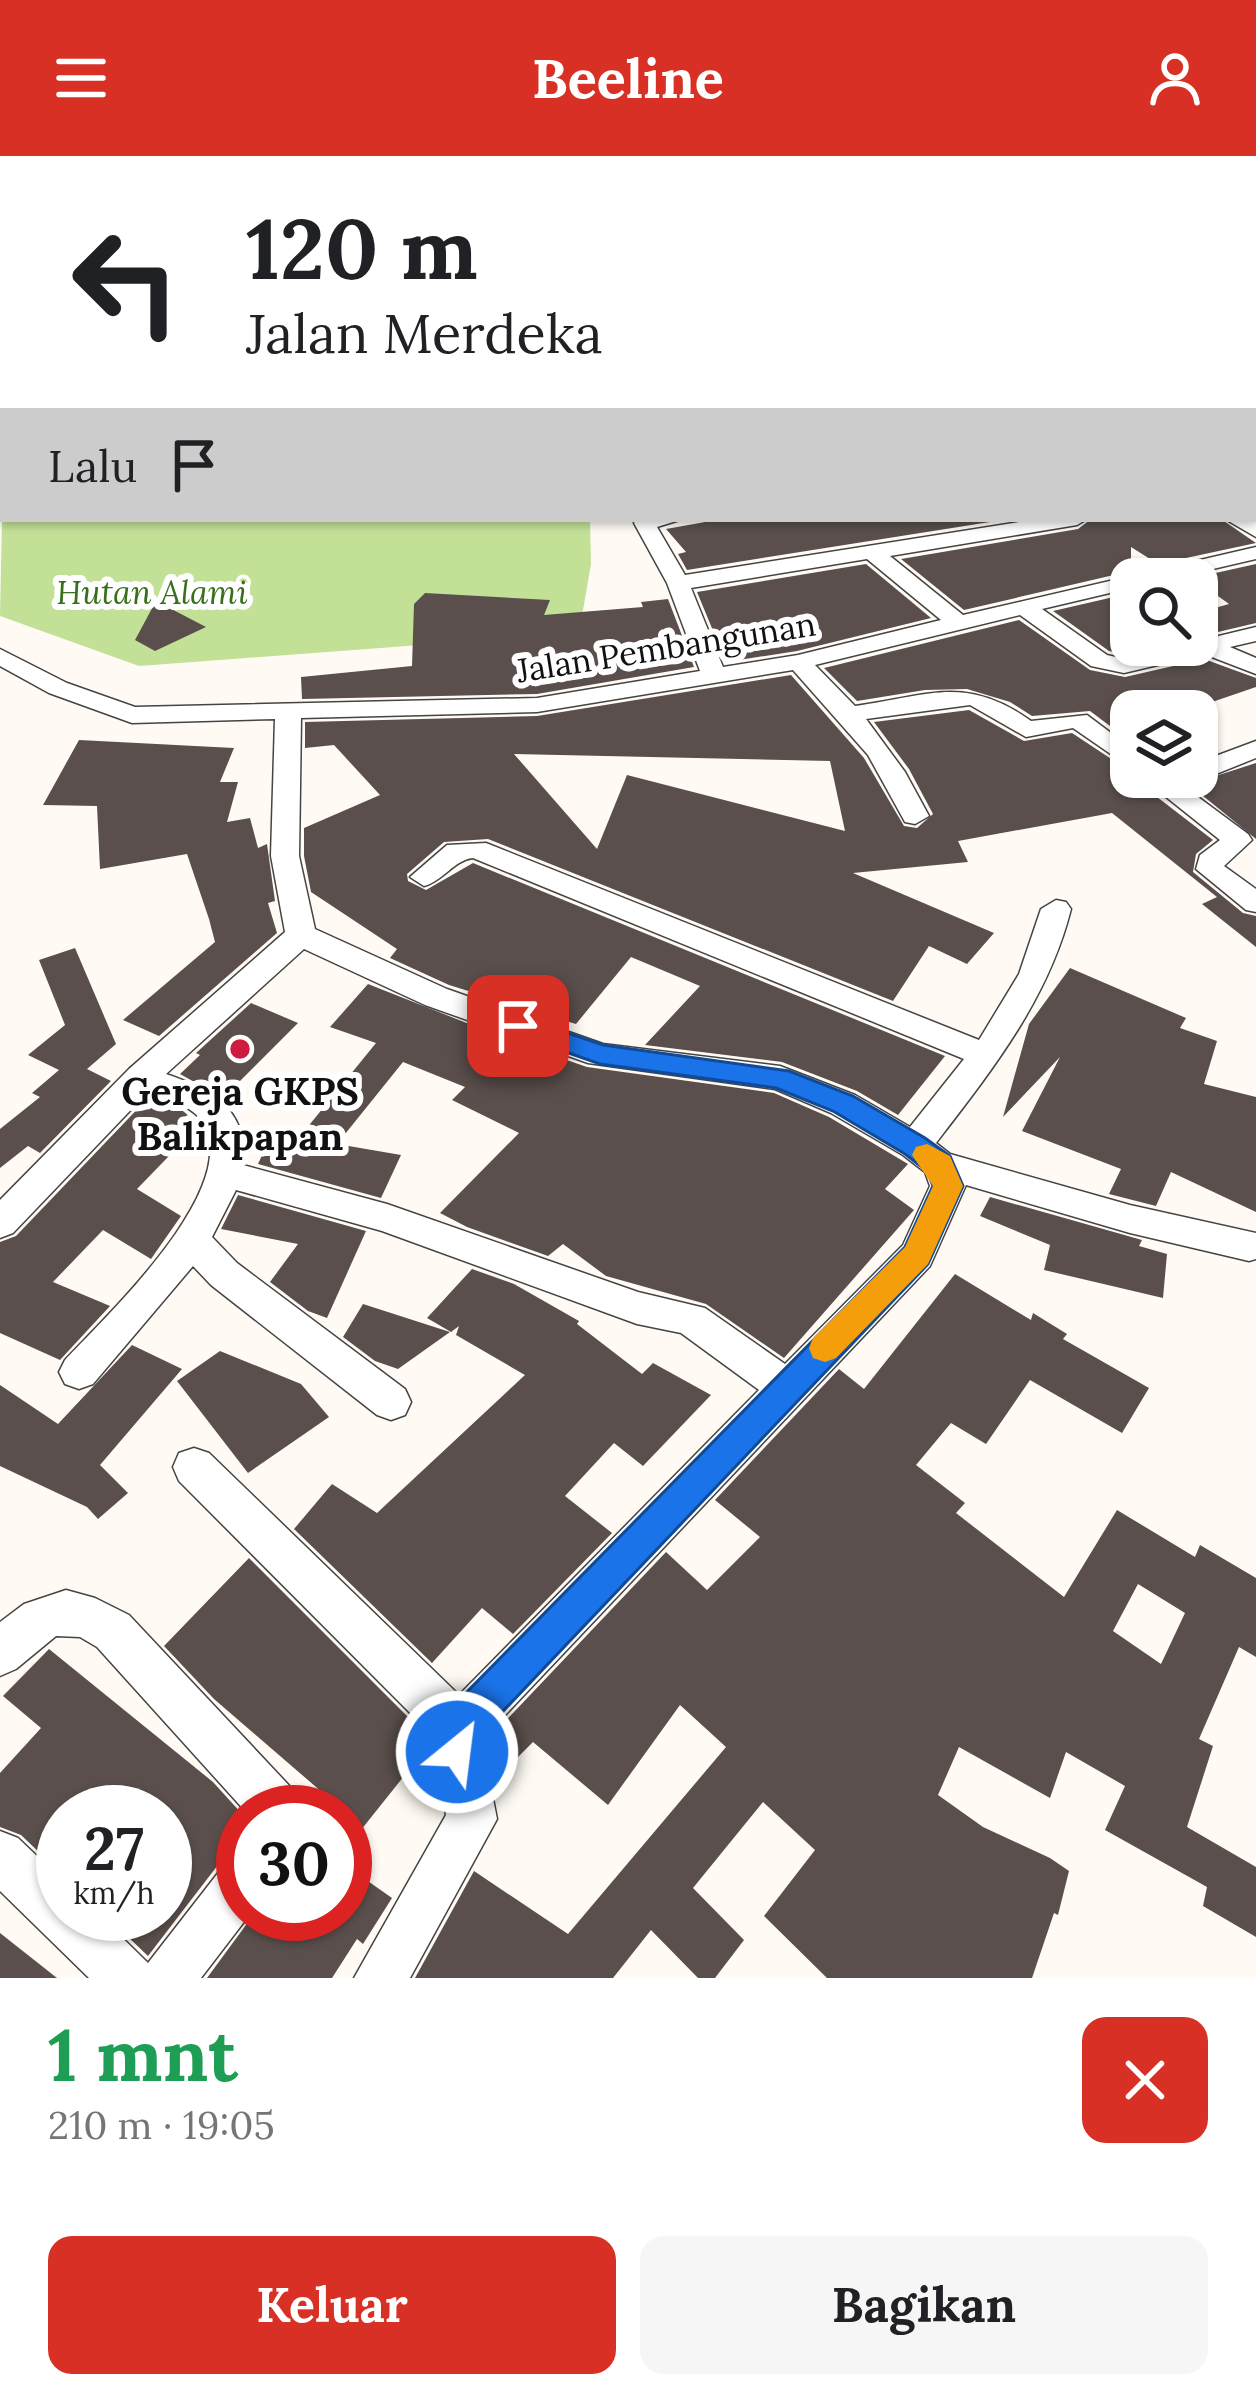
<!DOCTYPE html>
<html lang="id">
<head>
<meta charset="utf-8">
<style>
  body { margin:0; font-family:Lora,serif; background:#f6f6f6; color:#202124; height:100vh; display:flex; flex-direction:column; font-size:45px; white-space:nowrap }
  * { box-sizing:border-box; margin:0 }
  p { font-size:39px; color:#757577 }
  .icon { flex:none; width:66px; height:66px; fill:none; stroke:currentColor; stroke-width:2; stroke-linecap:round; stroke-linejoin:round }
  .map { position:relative; height:1822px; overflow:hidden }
  .panel { display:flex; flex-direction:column; background:#fff; flex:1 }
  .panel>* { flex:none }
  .hud { position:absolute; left:0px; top:0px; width:1257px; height:366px; box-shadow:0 3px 9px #0004; background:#fff; color:#202124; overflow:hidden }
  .tools { position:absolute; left:1110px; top:402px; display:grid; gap:24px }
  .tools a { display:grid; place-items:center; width:108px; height:108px; border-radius:24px; background:#fff; box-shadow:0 3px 9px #0004; font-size:60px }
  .speed { position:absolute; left:36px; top:1629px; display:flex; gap:24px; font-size:60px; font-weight:700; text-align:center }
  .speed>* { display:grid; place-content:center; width:156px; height:156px; border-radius:50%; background:#fff; box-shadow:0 3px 9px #0004; line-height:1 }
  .speed small { font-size:30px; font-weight:400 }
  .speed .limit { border:18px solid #d22; background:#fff; color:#111 }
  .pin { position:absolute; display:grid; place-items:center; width:102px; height:102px; color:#fff; margin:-51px; border-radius:24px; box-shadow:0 6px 18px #0006 }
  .me { position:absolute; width:132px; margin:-66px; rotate:29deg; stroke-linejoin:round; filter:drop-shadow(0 0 9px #0008) }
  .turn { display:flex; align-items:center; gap:42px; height:252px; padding:0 48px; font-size:54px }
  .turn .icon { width:156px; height:156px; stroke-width:2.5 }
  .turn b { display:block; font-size:84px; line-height:102px }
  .then { display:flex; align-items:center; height:114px; padding:0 48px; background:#0003; gap:24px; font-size:45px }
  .round { display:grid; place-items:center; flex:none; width:126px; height:126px; border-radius:24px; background:#f6f6f6 }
  .summary { display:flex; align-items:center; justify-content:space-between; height:204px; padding:0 48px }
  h1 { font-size:72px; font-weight:700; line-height:90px; color:#1e9e55 }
  .action { display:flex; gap:24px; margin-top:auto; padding:24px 48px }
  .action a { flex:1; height:138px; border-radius:24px; background:#d93025; color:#fff; font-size:48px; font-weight:700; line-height:138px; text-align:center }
  .action a+a { background:#f6f6f6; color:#202124 }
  header { display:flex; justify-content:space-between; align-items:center; height:156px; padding:0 48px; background:#d93025; color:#fff; font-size:54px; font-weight:700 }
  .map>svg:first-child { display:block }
  .industrial { fill:#ede5ef }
  .forest { fill:#c3e097 }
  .building { fill:#5a4f4c; fill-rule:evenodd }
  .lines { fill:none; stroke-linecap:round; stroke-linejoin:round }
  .minor-casing { stroke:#444; stroke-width:3 }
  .minor { fill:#fff; fill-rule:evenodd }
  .route { fill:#1a73e8; stroke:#114b97; stroke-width:3 }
  .slow { fill:#f59e0b }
  .poi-dot { fill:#ce1b3e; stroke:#fff; stroke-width:4.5 }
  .labels { text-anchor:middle; stroke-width:12; stroke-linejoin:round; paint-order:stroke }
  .far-park-label { font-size:33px; font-style:italic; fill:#386f1a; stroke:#fff }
  .far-street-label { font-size:33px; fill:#111; stroke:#fff }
  .poi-label { font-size:39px; font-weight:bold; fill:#111; stroke:#fff }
</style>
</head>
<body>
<header><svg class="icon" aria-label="menu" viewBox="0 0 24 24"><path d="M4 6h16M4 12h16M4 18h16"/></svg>Beeline<svg class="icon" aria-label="person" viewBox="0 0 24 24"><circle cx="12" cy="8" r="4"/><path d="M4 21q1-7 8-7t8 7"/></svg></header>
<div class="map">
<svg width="1256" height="1822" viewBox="0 0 1256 1822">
  <rect width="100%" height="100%" fill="#fffbf4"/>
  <path class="industrial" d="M415,0H940L950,3H410Z"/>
  <path class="forest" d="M3,316V363H590L591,408L579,477L139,510L0,460Z"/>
  <g class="building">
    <path d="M722,363H1009L687,414L678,398L686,396L666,373Z"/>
    <path d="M1091,363H1221L1256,387L1158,408L1131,391V415L964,454L901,403L1078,373Z"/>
    <path d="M866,408L931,462L797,495L726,506L697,436Z"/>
    <path d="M1256,408V467L1197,481V457L1229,448L1193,422Z"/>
    <path d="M425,437L550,444L544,459L643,451L641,446L668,443L694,511L537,538L302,543L301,521L412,510L414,448Z"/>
    <path d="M1131,437V489H1173L1124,498L1109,495L1053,455Z"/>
    <path d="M156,445L206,471L155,495L135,484Z"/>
    <path d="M1019,464L1090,514L1125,521L1204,503L1256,522V531L1186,555H1131V581L1126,582L1090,555L1032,560L1010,546L967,533L925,534L857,545L824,512Z"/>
    <path d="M791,519L864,602L904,670L917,672L933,658L909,613L874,566L969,554L1024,585L1072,577L1131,616V621L1213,684L1196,698L1193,716L1243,757L1256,760V791L1202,748L1217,741L1112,657L958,685L968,706L853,717L994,777L967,808L929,790L893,845L488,683L444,686L407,718L408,725L426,734L473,707L945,900L898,959L857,935L782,906L645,889L700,830L631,801L576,868L449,829L390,802L397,793L311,736L304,700V672L380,639L334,589L305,592V566L537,560ZM514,598L830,605L845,675L627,619L597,693Z"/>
    <path d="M79,584L234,592L220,626H238L227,666L250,662L258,692L267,688L275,745L268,747L277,777L159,880L123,864L215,786L209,763L187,698L100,713L97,650L43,649Z"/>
    <path d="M1256,607V683L1197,635V626Z"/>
    <path d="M75,792L116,888L87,913L111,925L40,997L28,990L0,1012V973L40,941L32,937L59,914L28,899L65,869L39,804Z"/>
    <path d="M1070,812L1186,862L1180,872L1217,885L1204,928L1256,941V1056L1171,1016L1156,1050L1109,1038L1121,1013L1022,975L1060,901L1003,961L1029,868Z"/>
    <path d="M368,828L497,879L488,890L540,915L555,900L587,911L774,937L829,961L908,1008L885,1033L914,1054L784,1202L706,1148L606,1120L563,1088L548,1100L467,1071L440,1057L519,977L452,944L465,931L403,906L337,988L401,999L381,1042L258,1008L275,971L306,973L376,887L330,871Z"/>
    <path d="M251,847L298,867L223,942L180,918L200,899L196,897Z"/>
    <path d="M148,942L183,955L199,969L137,1033L181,1060L151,1103L103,1074L53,1126L110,1150L60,1204L0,1177V1086L16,1080Z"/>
    <path d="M238,1039L366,1075L327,1162L308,1155L270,1126L298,1088L221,1073Z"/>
    <path d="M990,1041L1142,1084L1139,1090L1167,1098L1163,1142L1044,1114L1050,1089L980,1060Z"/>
    <path d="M472,1113L514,1128L579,1165L577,1168L642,1218L653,1207L711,1239L643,1310L614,1287L565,1340L612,1377L513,1478L482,1452L432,1507L294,1373L332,1328L377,1357L525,1219L456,1179L459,1170L451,1176L427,1162Z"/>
    <path d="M955,1118L1031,1164L1033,1157L1067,1178L1063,1183L1149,1232L1122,1277L1030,1224L986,1288L951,1267L916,1309L965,1347L956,1357L1064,1441L1117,1354L1195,1401L1200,1389L1256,1422V1501L1239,1491L1199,1583L1213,1590L1187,1671L1256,1711V1781L1203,1750L1207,1731L1105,1674L1125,1630L1066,1596L1050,1642L959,1591L938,1639L983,1671L1050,1702L1069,1715L1058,1759L1054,1757L1032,1822H827L764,1760L815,1694L763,1646L693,1732L744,1784L715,1822H698L651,1774L613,1822H415L474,1715L568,1778L726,1591L680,1549L608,1649L533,1586L501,1618L489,1597L495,1576L666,1396L707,1434L760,1381L715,1344L839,1213L864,1233ZM1138,1428L1185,1457L1161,1508L1113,1475Z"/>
    <path d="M363,1148L450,1176L398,1213L375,1205L343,1181Z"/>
    <path d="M132,1189L182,1213L100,1309L128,1337L98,1363L87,1351L0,1310V1229L58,1268Z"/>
    <path d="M220,1195L301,1228L329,1261L248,1317L177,1225Z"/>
    <path d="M249,1402L432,1585L345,1694V1656L214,1543L164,1490Z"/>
    <path d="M49,1493L213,1626L243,1659V1696L221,1705L148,1800L104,1758H165V1656H63V1719L21,1679L0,1671V1617L41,1572L3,1540Z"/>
    <path d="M345,1709L392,1742L363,1788L357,1783L332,1822H207L254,1758H345Z"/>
    <path d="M0,1777L57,1822H0Z"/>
  </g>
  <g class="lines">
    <defs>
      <g id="minor">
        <path d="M123,0H156L159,3H126Z"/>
        <path d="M0,1L7,3L3,10L0,9Z"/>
        <path d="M3,59V67L0,68V60Z"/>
        <path d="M0,98H3V109L0,108Z"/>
        <path d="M3,147V157L0,158V148Z"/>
        <path d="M3,186V196L0,197V187Z"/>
        <path d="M1254,324H1256L1254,337Z"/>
        <path d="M636,363H683L657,371L685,419L1038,363H1087L1077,369L890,400L963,459L1256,391V403L1170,423H1131V432L1042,453L1107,499L1124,503L1197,489L1198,485L1256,471V485L1230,491L1256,502V518L1204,498L1124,517L1091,510L1020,459L815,509L855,550C928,540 966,518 1031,565L1087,559L1131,592V612L1073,572L1026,581L970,549L866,563L905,616L929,660L915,668L905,666L868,599L793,514L537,556L301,562L299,700L315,773L447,833L603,888L780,910L855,939L910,971L964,903L473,702C454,704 443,725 424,730L410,721L447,689L486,687L979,884L1019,818L1041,753L1056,744L1066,746L1071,753C1048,844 992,914 936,987L950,998L1130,1049L1256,1077V1103L1249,1105L1130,1077L966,1029L930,1110L491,1574L484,1597L497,1663L410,1822H354L446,1659L436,1608L437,1584L179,1325L173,1311L179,1297L194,1292L209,1297L459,1539L759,1234L681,1177L637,1168L382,1075L236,1034L212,1081L237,1107L405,1233L411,1246L405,1259L391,1264L377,1259L211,1129L193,1110L93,1228L79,1233L65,1228L59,1216L65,1204C106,1160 243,1032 203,967C193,949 165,943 147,937L13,1077L0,1082V1044L129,913L285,776L271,700L275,563L132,567L49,537L0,510V493L67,527L135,551L537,542L700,515L667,427L634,367ZM867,403L941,464L798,499L723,511L691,432ZM304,793L425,849L588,907L775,933L831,957L903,999L925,1016L930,1030L903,1089L785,1208L705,1152L638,1136L387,1048L243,1009C249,954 213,934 166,918Z"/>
        <path d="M1225,363L1256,366V381Z"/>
        <path d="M1256,585V602L1206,622L1187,621H1197V607Z"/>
        <path d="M1141,621H1171L1248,678L1252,684L1224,710L1256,733V756L1246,754L1196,713L1200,699L1220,684Z"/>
        <path d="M66,1434L95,1442L129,1459L297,1638L304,1656H246L97,1491L80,1481L56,1480L16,1513L0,1520V1466L24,1448Z"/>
        <path d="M0,1675L18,1682L63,1725V1758H98L148,1807L225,1708L243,1700V1758H250L201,1822H89L0,1735Z"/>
      </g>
    </defs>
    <use href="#minor" class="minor-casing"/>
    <use href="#minor" class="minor"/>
  </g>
  <path class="route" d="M518,860L603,889L789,915L853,940L925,982L950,1000L963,1030L928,1108L488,1571L471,1610L457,1616L442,1610L437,1596L448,1561L460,1543L905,1091L933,1030L927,1015L905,998L833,955L776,932L600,908L509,876L505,870Z"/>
  <path class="slow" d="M927,988L950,1000L963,1030L928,1108L836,1202L825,1206L813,1202L809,1192L813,1182L905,1091L933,1030L912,999L916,991Z"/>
  <circle class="poi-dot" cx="240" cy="893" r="12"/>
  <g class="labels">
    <g class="far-park-label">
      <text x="152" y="448">Hutan Alami</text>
    </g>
    <g class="far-street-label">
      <text transform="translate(666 491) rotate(-9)" y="12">Jalan Pembangunan</text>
    </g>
    <g class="poi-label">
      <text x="240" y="949">Gereja GKPS<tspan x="240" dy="45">Balikpapan</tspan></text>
    </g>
  </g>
</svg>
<div class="tools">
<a><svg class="icon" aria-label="search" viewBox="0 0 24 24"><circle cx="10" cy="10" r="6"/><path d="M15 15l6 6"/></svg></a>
<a><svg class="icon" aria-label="layers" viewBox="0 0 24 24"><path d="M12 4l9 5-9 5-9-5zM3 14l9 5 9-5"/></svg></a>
</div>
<div class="speed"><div>27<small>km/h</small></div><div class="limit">30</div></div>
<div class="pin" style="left:518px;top:870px;background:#d93025"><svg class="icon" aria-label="arrive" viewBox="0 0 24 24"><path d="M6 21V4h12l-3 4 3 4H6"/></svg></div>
<svg class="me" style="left:457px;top:1596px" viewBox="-20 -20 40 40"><circle r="17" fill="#1a73e8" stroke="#fff" stroke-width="3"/><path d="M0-11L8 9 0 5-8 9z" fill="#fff"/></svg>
<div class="hud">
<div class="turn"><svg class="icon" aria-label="left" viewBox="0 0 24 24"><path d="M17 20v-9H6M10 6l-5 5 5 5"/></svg><div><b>120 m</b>Jalan Merdeka</div></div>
<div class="then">Lalu<svg class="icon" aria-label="arrive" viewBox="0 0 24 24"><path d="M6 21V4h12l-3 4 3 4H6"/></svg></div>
</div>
</div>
<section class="panel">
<div class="summary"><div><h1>1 mnt</h1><p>210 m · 19:05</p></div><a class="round" style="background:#d93025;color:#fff"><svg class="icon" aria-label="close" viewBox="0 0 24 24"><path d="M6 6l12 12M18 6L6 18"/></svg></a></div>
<div class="action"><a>Keluar</a><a>Bagikan</a></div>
</section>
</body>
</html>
